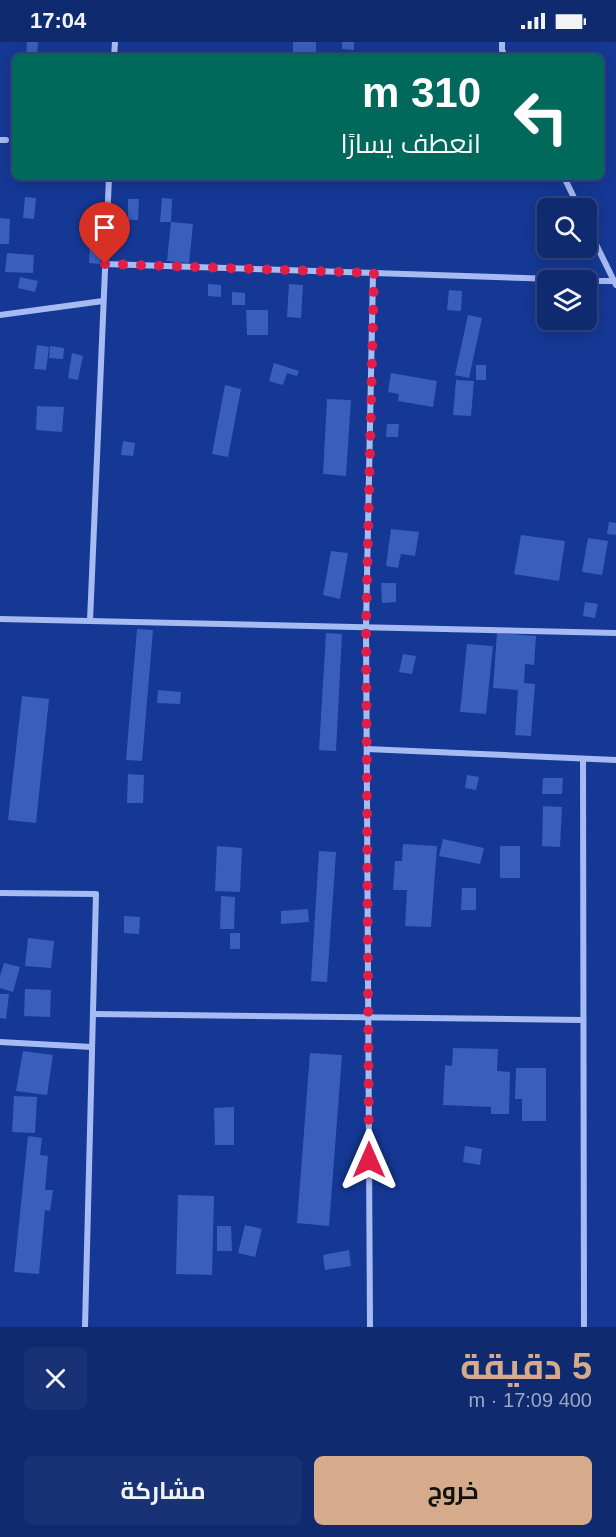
<!DOCTYPE html>
<html lang="ar">
<head>
<meta charset="utf-8">
<style>
  body { margin:0; font-family:Arial,Cairo,sans-serif; background:#193275; color:#f1f3f6; direction:rtl; height:100vh; display:flex; flex-direction:column; font-size:22px; white-space:nowrap }
  * { box-sizing:border-box; margin:0 }
  p { font-size:20px; color:#9ca7c3 }
  .icon { flex:none; width:33px; height:33px; fill:none; stroke:currentColor; stroke-width:2; stroke-linecap:round; stroke-linejoin:round }
  .map { position:relative; height:1285px; overflow:hidden; direction:ltr }
  .panel { display:flex; flex-direction:column; background:#102a70; flex:1 }
  .panel>* { flex:none }
  .hud { position:absolute; left:12px; top:12px; width:592px; height:126px; border-radius:9px; box-shadow:0 3px 15px #0003,0 0 0 2px #304683; direction:rtl; background:#00695c; color:#fff; overflow:hidden }
  .tools { position:absolute; left:537px; top:156px; display:grid; gap:12px }
  .tools a { display:grid; place-items:center; width:60px; height:60px; border-radius:9px; background:#102a70; box-shadow:0 3px 15px #0003,0 0 0 2px #304683; font-size:30px }
  .pin { position:absolute; display:grid; place-items:center; width:51px; height:51px; color:#fff; margin:-62px -26px; border-radius:50% 50% 50% 0; rotate:-45deg; box-shadow:0 0 6px #0007 }
  .pin .icon { rotate:45deg }
  .me { position:absolute; width:66px; margin:-33px; rotate:0deg; stroke-linejoin:round; filter:drop-shadow(0 0 4px #0008) }
  .turn { display:flex; align-items:center; gap:21px; height:126px; padding:0 24px; font-size:27px }
  .turn .icon { width:78px; height:78px; stroke-width:2.5 }
  .turn b { display:block; font-size:42px; line-height:51px }
  .round { display:grid; place-items:center; flex:none; width:63px; height:63px; border-radius:9px; background:#193275 }
  .overview { display:flex; align-items:center; justify-content:space-between; height:102px; padding:0 24px }
  h1 { font-size:36px; font-weight:700; line-height:45px; color:#d6ab8b }
  .button { display:flex; gap:12px; margin-top:auto; padding:12px 24px }
  .button a { flex:1; height:69px; border-radius:9px; background:#d6ab8b; color:#111; font-size:24px; font-weight:700; line-height:69px; text-align:center }
  .button a+a { background:#193275; color:#f1f3f6 }
  .status { display:flex; justify-content:space-between; align-items:center; height:42px; padding:0 30px; background:#102a70; direction:ltr }
  .status svg { height:16px; fill:currentColor }
  .map>svg:first-child { display:block }
  .building { fill:#395ebb }
  .lines { fill:none; stroke-linecap:round; stroke-linejoin:round }
  .minor { stroke:#a5bbf2; stroke-width:6 }
  .route { stroke:#e11d48; stroke-width:10; stroke-dasharray:0 18 }
</style>
</head>
<body>
<div class="status"><b>17:04</b><svg viewBox="0 0 49 12"><path d="M0 12V9h3v3zM5 12V6h3v6zM10 12V3h3v9zM15 12V0h3v12zM26 1h20v11H26zM47 4h2v5h-2z"/></svg></div>
<div class="map">
<svg width="616" height="1285" viewBox="0 0 616 1285">
  <rect width="100%" height="100%" fill="#153895"/>
  <g class="building">
    <path d="M27,0H38L37,15H26Z"/>
    <rect x="293" y="0" width="23" height="15"/>
    <path d="M342,0H354V8L342,7Z"/>
    <path d="M25,155L36,156L34,177L23,176Z"/>
    <path d="M162,156L172,157L171,180H160Z"/>
    <path d="M128,157H139L138,178H128Z"/>
    <path d="M0,176L10,177L9,202H0Z"/>
    <path d="M171,180L193,182L189,221L167,219Z"/>
    <path d="M86,181L102,182L100,222L89,221L90,197L86,196Z"/>
    <path d="M7,211L34,213L33,231L5,230Z"/>
    <path d="M20,235L38,239L35,250L18,246Z"/>
    <path d="M208,242L221,243V255L208,254Z"/>
    <path d="M289,242L303,243L301,276L287,275Z"/>
    <path d="M449,248L462,249L461,269L447,268Z"/>
    <path d="M232,250L245,251V263H232Z"/>
    <path d="M246,268H268V293H247Z"/>
    <path d="M468,273L482,276L469,336L455,333Z"/>
    <path d="M37,303L49,305L46,328L34,327Z"/>
    <path d="M50,304L64,306L63,317L49,316Z"/>
    <path d="M72,311L83,314L78,338L68,336Z"/>
    <path d="M274,321L299,329L297,334L287,331L283,343L269,339Z"/>
    <rect x="476" y="323" width="10" height="15"/>
    <path d="M391,331L437,339L433,365L398,359L399,352L388,350Z"/>
    <path d="M456,338L474,339L471,374L453,373Z"/>
    <path d="M225,343L241,347L228,415L212,412Z"/>
    <path d="M327,357L351,358L346,434L323,432Z"/>
    <path d="M37,364L64,365L62,390L36,388Z"/>
    <path d="M387,382H399L398,395H386Z"/>
    <path d="M123,399L135,401L133,414L121,413Z"/>
    <path d="M609,480L616,481V493L607,492Z"/>
    <path d="M391,487L419,490L415,514L401,512L398,526L386,524Z"/>
    <path d="M521,493L565,499L559,539L514,532Z"/>
    <path d="M588,496L608,499L602,533L582,530Z"/>
    <path d="M331,509L348,511L340,557L323,553Z"/>
    <path d="M381,541H396V560L382,561Z"/>
    <path d="M585,560L598,562L595,576L583,574Z"/>
    <path d="M137,587L153,588L142,719L126,718Z"/>
    <path d="M326,591L342,592L336,709L319,708Z"/>
    <path d="M497,591L536,594L534,623L525,622L524,641L535,642L531,694L515,693L518,648L493,646Z"/>
    <path d="M467,602L493,604L486,672L460,670Z"/>
    <path d="M403,612L416,614L412,632L399,630Z"/>
    <path d="M158,648L181,650L180,662L157,661Z"/>
    <path d="M22,654L49,657L36,781L8,778Z"/>
    <path d="M128,732L144,733L143,761H127Z"/>
    <path d="M467,733L479,735L476,748L465,746Z"/>
    <path d="M543,736H563L562,752H542Z"/>
    <path d="M543,764L562,765L560,805L542,804Z"/>
    <path d="M443,797L484,806L480,822L439,814Z"/>
    <path d="M403,802L437,804L431,885L405,884L407,848H393L395,819H402Z"/>
    <path d="M217,804L242,806L240,850L215,849Z"/>
    <rect x="500" y="804" width="20" height="32"/>
    <path d="M319,809L336,810L327,940L311,939Z"/>
    <path d="M462,846H476V868H461Z"/>
    <path d="M221,854L235,855L234,887H220Z"/>
    <path d="M308,867L309,880L281,882V869Z"/>
    <path d="M124,874L140,875L139,892L124,891Z"/>
    <rect x="230" y="891" width="10" height="16"/>
    <path d="M28,896L54,899L51,926L25,924Z"/>
    <path d="M4,921L20,925L13,950L0,946V934Z"/>
    <path d="M25,947L51,948L50,975L24,974Z"/>
    <path d="M0,952H9L6,977L0,976Z"/>
    <path d="M453,1006L498,1007L497,1029L510,1030L509,1072H491V1065L443,1063L445,1023L452,1024Z"/>
    <path d="M23,1009L53,1013L47,1053L16,1049Z"/>
    <path d="M310,1011L342,1013L329,1184L297,1181Z"/>
    <path d="M516,1026H546V1079H522V1057H515Z"/>
    <path d="M14,1054L37,1055L35,1091L12,1090Z"/>
    <path d="M234,1065V1103H215L214,1066Z"/>
    <path d="M28,1094L42,1096L40,1113L48,1114L45,1148H53L50,1169L45,1168L39,1232L14,1230Z"/>
    <path d="M465,1104L482,1107L480,1123L463,1120Z"/>
    <path d="M178,1153L214,1154L212,1233L176,1232Z"/>
    <path d="M245,1183L262,1187L255,1215L238,1211Z"/>
    <path d="M217,1184H231L232,1209H217Z"/>
    <path d="M349,1208L351,1224L325,1228L323,1213Z"/>
  </g>
  <g class="lines">
    <g class="minor">
      <path d="M502,0V8L505,15"/>
      <path d="M114,15L115,0"/>
      <path d="M0,98H6"/>
      <path d="M564,135L579,166"/>
      <path d="M586,182L616,243"/>
      <path d="M105,222L586,238"/>
      <path d="M586,239H614"/>
      <path d="M0,273L103,259"/>
      <path d="M0,577L616,591"/>
      <path d="M90,579L109,135"/>
      <path d="M367,707L616,718"/>
      <path d="M583,717L584,1285"/>
      <path d="M0,851L96,852L85,1285"/>
      <path d="M93,972L583,978"/>
      <path d="M0,1000L92,1005"/>
      <path d="M370,1285L366,586L373,231"/>
    </g>
  </g>
  <g class="lines">
    <path class="route" d="M105,222L374,231L366,586L369,1118"/>
  </g>
</svg>
<div class="tools">
<a><svg class="icon" aria-label="search" viewBox="0 0 24 24"><circle cx="10" cy="10" r="6"/><path d="M15 15l6 6"/></svg></a>
<a><svg class="icon" aria-label="layers" viewBox="0 0 24 24"><path d="M12 4l9 5-9 5-9-5zM3 14l9 5 9-5"/></svg></a>
</div>
<div class="pin" style="left:105px;top:222px;background:#d93025"><svg class="icon" aria-label="arrive" viewBox="0 0 24 24"><path d="M6 21V4h12l-3 4 3 4H6"/></svg></div>
<svg class="me" style="left:369px;top:1118px" viewBox="-20 -20 40 40"><path d="M0-17L14 15 0 8-14 15z" fill="#e11d48" stroke="#fff" stroke-width="4"/></svg>
<div class="hud">
<div class="turn"><svg class="icon" aria-label="left" viewBox="0 0 24 24"><path d="M17 20v-9H6M10 6l-5 5 5 5"/></svg><div><b>310 m</b>انعطف يسارًا</div></div>
</div>
</div>
<section class="panel">
<div class="overview"><div><h1>5 دقيقة</h1><p>400 m · 17:09</p></div><a class="round"><svg class="icon" aria-label="close" viewBox="0 0 24 24"><path d="M6 6l12 12M18 6L6 18"/></svg></a></div>
<div class="button"><a>خروج</a><a>مشاركة</a></div>
</section>
</body>
</html>
